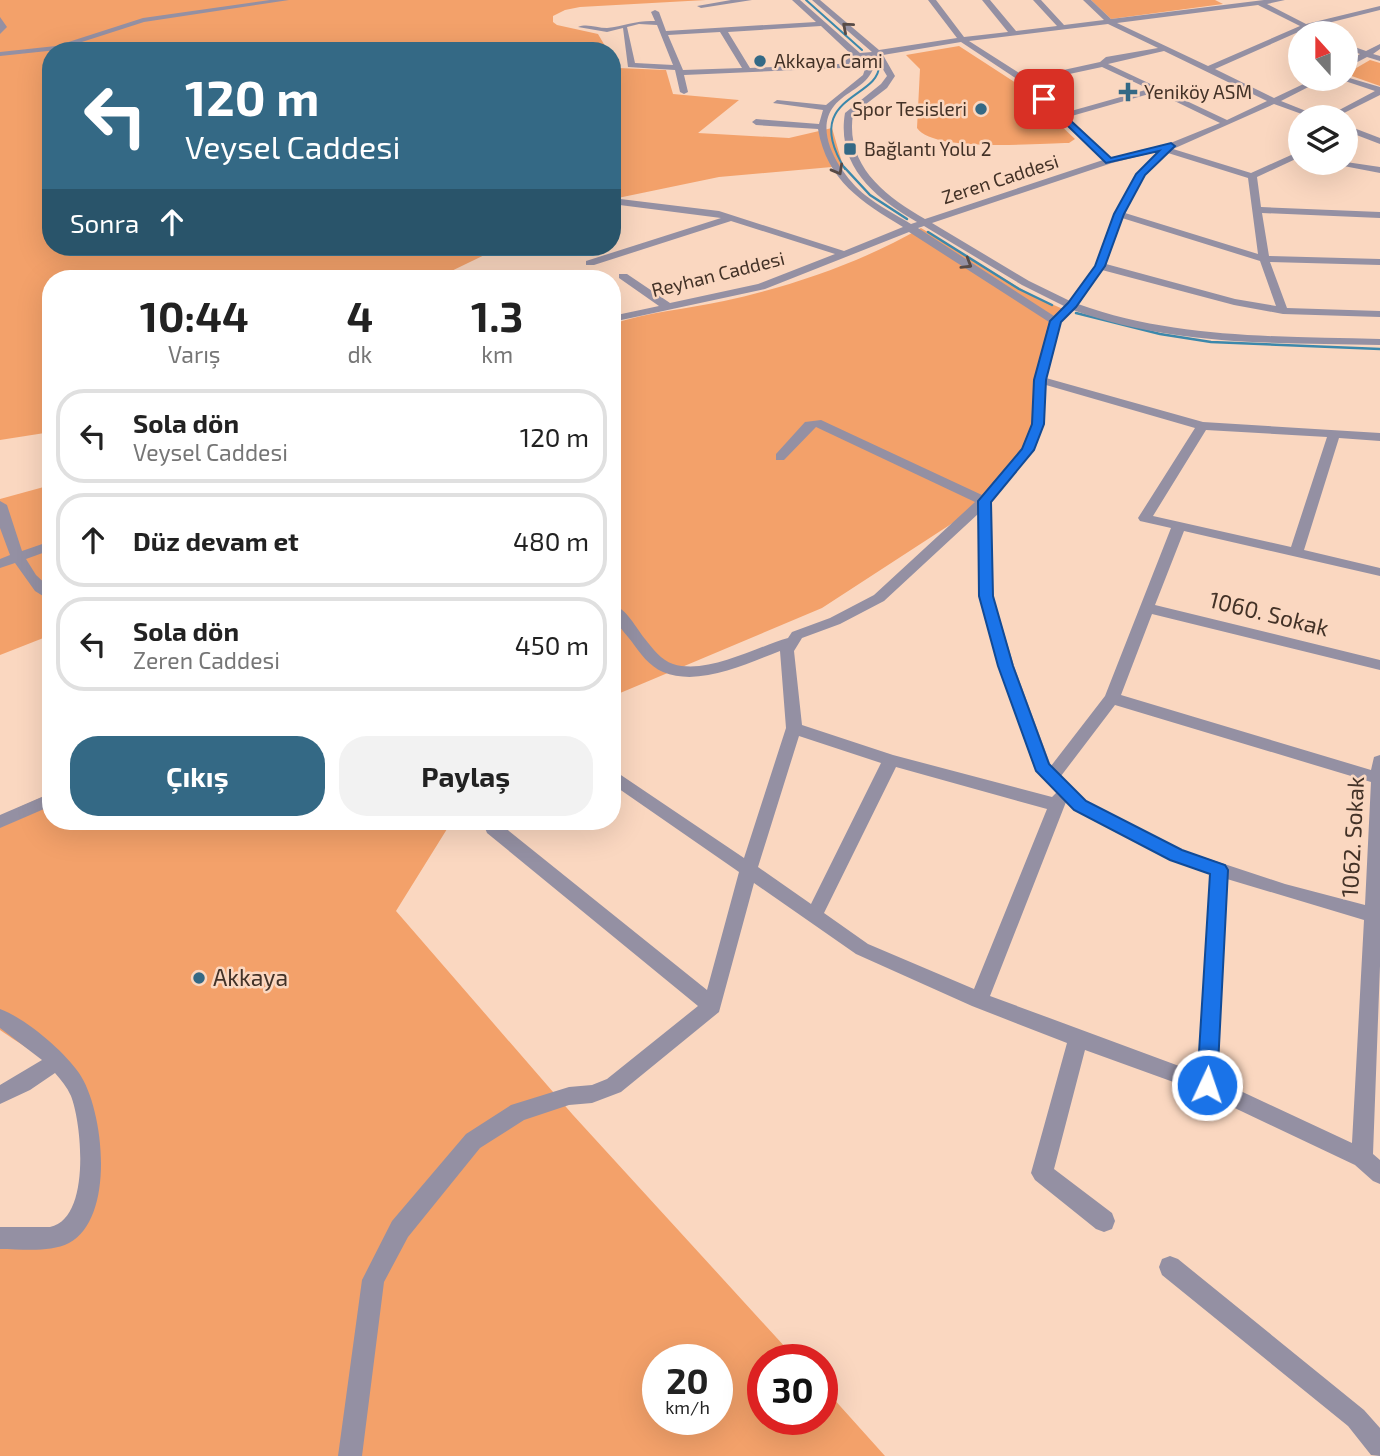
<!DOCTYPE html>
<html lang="tr">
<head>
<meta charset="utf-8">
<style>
  body { margin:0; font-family:"Exo 2",sans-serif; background:#f2f2f2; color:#222; height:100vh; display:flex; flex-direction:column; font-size:26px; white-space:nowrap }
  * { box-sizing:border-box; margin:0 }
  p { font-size:23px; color:#767676 }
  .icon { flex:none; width:38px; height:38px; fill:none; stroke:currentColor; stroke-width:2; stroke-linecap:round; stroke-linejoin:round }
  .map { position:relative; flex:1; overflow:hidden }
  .panel { position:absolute; left:42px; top:270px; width:579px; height:560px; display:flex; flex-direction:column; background:#fff; border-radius:28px; box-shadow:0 7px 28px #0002 }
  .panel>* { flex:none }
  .hud { position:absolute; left:42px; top:42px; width:579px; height:214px; border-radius:28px; box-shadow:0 7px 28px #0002; background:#346985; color:#fff; overflow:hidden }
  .needle { width:46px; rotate:339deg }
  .tools { position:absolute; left:1288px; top:21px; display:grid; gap:14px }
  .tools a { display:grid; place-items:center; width:70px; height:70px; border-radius:50%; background:#fff; box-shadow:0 7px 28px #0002; font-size:35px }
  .speed { position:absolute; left:642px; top:1344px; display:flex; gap:14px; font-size:35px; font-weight:700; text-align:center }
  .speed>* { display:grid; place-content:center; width:91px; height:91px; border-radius:50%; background:#fff; box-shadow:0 7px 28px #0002; line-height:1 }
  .speed small { font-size:18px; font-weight:400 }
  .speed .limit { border:10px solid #d22; background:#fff; color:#111 }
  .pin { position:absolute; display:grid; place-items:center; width:60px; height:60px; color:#fff; margin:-30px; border-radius:14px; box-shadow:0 4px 10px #0006 }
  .me { position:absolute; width:77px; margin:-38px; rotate:3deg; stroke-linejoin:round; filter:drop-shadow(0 0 5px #0008) }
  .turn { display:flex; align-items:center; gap:24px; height:147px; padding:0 28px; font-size:32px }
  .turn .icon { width:91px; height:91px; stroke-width:2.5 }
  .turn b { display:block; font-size:49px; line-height:60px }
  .then { display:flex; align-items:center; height:66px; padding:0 28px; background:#0003; gap:14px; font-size:26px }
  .eta { display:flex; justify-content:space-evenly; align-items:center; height:119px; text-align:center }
  .eta b { font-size:42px; font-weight:700; line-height:49px }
  .cta { display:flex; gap:14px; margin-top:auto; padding:14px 28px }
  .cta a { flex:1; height:80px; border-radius:28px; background:#346985; color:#fff; font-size:28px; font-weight:700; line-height:80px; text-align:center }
  .cta a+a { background:#f2f2f2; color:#222 }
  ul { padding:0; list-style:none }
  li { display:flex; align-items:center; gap:21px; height:94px; margin:0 14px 10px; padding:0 14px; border:4px solid #e0e0e0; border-radius:28px }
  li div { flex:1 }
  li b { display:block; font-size:26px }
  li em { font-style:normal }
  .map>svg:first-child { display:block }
  .green { fill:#f3a16a; fill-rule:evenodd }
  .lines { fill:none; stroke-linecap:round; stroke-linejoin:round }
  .stream-far1 { stroke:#3c88ab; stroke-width:2 }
  .stream { stroke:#3c88ab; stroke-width:2.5 }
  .minor { fill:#9490a3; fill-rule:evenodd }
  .oneway { stroke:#574a46 }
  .route { fill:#1a73e8; stroke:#114b97; stroke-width:2 }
  .poi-dot { fill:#346985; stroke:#fad7c0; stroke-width:2.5 }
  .labels { text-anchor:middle; stroke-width:5; stroke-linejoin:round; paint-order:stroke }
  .far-poi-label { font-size:19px; fill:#433227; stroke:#fad7c0; text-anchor:start }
  .far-street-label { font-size:19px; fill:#433227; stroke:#fad7c0 }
  .street-label { font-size:23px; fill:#433227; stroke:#fad7c0 }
  .poi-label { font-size:23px; fill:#433227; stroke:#fad7c0; text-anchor:start }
</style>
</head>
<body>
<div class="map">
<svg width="1380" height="1456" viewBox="0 0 1380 1456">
  <rect width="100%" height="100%" fill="#fad7c0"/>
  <g class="green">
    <path d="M0,0H706L580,7L565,10L553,16V22L557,25L598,34L608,51H51V247H501L437,278H51V432L0,440Z"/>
    <path d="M1091,0H1215L1223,4L1111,19Z"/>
    <path d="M959,46L1016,83L1075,139L1069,143C1039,143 934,153 917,128L920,69L906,55Z"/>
    <path d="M612,59L618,68L666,70L673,94L739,100L698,133L789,138L832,128L843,166L719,177L613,199Z"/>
    <path d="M1370,60L1380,63V86L1346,74Z"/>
    <path d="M921,228L1033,296L1063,309L1053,320L1038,430L985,502L822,608L613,696L612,324C648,312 687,309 724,301C792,286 860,263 921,228Z"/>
    <path d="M51,485V635L0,655V499Z"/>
    <path d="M51,793V821H452L396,911L573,1115L797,1360H763V1419H822L823,1387L885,1456H0V1227L57,1228C62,1223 72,1215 75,1208C87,1177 83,1108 64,1081C49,1059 21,1045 0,1030V816ZM658,1360H718V1419H658Z"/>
  </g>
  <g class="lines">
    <g class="stream-far1">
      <path d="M806,0L862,50"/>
      <path d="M845,169C800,96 879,99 879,66"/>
    </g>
    <g class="stream">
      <path d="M844,167L870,195L907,219"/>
      <path d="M928,232L1019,289L1052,305"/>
      <path d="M1076,313L1160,334L1211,342L1380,349"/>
    </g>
    <g class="minor">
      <path d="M270,0H289L144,22L57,50L0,56V52L56,46L143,18Z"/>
      <path d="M731,0H752L701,8L697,6Z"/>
      <path d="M792,0H800L860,53L872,52L812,0H820L879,50L957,38L928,0H936L964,37L1008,32L982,0H990L1016,31L1057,26L1033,0H1041L1064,25L1104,20L1083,0H1091L1111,19L1264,0H1285L1267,4L1306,24L1380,6V10L1312,27L1314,31L1305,29L1215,69L1274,98L1314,79H1324L1281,101L1321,117H1310L1274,104L1173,149L1251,173L1300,151V157L1257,177L1261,207L1380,212V218L1262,213L1269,256L1380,259V265L1270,262L1287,308L1380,311V317L1283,314L1234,305L1102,270L1078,304C1175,339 1278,336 1380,339V345C1277,343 1172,346 1073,310L1060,322L1046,378L1203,422L1380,433V441L1339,438L1304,550L1380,568V576L1184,531L1155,605L1380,660V670L1152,614L1121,695L1371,770L1374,757L1380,755V966L1373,1154L1380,1160V1184L1373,1181L1355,1165L1201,1092L1085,1050L1054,1169L1112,1213L1115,1221L1112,1229L1104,1232L1096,1229L1035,1180L1031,1173L1067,1043L972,1006L856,954L754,883L719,1012L621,1092L592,1103L569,1105L524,1120L480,1148L408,1237L384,1282L362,1456H338L362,1280L392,1221L466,1134L511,1105L569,1087L592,1085L607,1079L698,1006L487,833L485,828L487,823H499L707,990L739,872L612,784V769L744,858L786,728L780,651C746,664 699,687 663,672C649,666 640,653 632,642C622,629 612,621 612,604C627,609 636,628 645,639C653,649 661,660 673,664C707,675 756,647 788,638L792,632L830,618L874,595L975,502L816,427L784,460H776V454L805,422L821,420L982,495L1021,449L1032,424L1034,380L1049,322L909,232L765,289L612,322V316L659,306L619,278V274H627L670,303L758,284L835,254L731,221L594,265H586V261L721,218L612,204V198L719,211L844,251L903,227C862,202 827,181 818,129L756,125L752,122L756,119L819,124L823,110L773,103L777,100L826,105L863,75L865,69L857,60L841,68L684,75L688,92L684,94L680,92L675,70L628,67L623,28L607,32L578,27C587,23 597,28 607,28C624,26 638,20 655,21L651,12L655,10L659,12L666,31L816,22ZM1258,5L1300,26L1208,66L1117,23ZM639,24L657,25L673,65L635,63L627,27ZM1108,24L1158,48L1106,57L1100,62L1027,78L969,41ZM821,26L853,56L839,64L750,68L728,32ZM720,32L742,68L683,70L668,35ZM961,42L1023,83L1103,160L925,219C885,196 845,166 853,114L887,88L895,76L883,55ZM1164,51L1267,101L1227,120L1108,64ZM875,56L887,76L881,84L845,113C836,166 875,198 917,222L911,224C896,215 879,206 865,195C843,177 812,133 834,106C846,91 865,88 873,69L863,57ZM1102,67L1149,89L1064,113L1032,82ZM1156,92L1220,123L1168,144L1111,158L1068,117ZM1160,151L1136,174L1114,214L1095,266L1070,301L1029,281L932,223L1112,163ZM1168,153L1248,178L1258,254L1125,213L1145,175ZM1122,218L1260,261L1276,306L1235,299L1106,264ZM924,226L1022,285L1064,306L1054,316L918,228ZM1046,385L1195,428L1138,518L1140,521L1171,528L1105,696L1051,766L1014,666L993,596L991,501L1033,450L1044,424ZM1206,430L1327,437L1291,547L1153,516ZM978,514L979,596L998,666L1034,767L1057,792L1052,797L893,755L802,725L794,651L802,638L840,624L884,601ZM1115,705L1371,782L1365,905L1285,884L1182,850L1086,801L1061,776ZM799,736L881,763L811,904L758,867ZM896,767L1047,809L974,989L868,944L824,913ZM1066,802L1074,809L1170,860L1210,873L1198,1073L990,996ZM1227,879L1364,920L1352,1143L1217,1080Z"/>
      <path d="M0,17L7,27L0,34Z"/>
      <path d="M1346,44L1366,51L1380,44V49L1373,54L1380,56V61L1367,57L1346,68V63L1360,54L1346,49Z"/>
      <path d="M1346,77L1380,87V95L1336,117H1326L1375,91L1339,79Z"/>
      <path d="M1346,125L1380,138V144L1346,131Z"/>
      <path d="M1346,162L1380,167V173L1328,163Z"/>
      <path d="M567,273L571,274V278H558Z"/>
      <path d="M0,501L7,505L22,551L51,541V550L26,559L36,575L51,589V601L35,591L15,563L0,568V559L10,555L0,528Z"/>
      <path d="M51,793V806L0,828V815Z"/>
      <path d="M0,1009C25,1018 64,1051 79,1073C104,1109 116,1218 69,1243C49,1253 22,1249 0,1249V1227H50C91,1219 82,1124 71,1096C67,1087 61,1080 55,1073L30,1090L0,1104V1085L42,1060L0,1028Z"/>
      <path d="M1170,1256L1178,1259L1364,1410L1380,1428V1456L1371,1455L1348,1426L1162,1275L1159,1267L1162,1259Z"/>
    </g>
  </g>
  <defs><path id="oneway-chevron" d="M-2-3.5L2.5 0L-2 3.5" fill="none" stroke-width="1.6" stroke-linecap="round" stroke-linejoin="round" transform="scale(1.75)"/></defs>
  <g class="oneway">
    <use href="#oneway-chevron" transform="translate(847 27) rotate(-139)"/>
    <use href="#oneway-chevron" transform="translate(838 170) rotate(61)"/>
    <use href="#oneway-chevron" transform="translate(967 264) rotate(31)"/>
  </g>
  <path class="route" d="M1044,96L1111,158L1171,143L1175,146L1145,175L1124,214L1105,266L1076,307L1061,322L1046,380L1044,424L1034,450L991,502L993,596L1013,666L1049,764L1086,801L1182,850L1225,865L1228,870L1217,1085L1214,1092L1207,1095L1200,1092L1197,1085L1210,874L1170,860L1074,810L1036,771L998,666L979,596L978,501L1022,449L1032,424L1034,380L1050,321L1068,303L1095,266L1114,214L1136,174L1159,151L1106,163L1041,100Z"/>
  <g class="poi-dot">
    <circle cx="760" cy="61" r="7"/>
    <path d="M1124.5 81.5h7v7h7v7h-7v7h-7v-7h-7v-7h7z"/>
    <circle cx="981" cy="109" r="7"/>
    <rect x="843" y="142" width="14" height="14" rx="3.5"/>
    <circle cx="199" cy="978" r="7"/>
  </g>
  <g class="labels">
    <g class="far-poi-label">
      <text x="774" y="68">Akkaya Cami</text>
      <text x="1144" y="99">Yeniköy ASM</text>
      <text x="967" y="116" text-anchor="end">Spor Tesisleri</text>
      <text x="864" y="156">Bağlantı Yolu 2</text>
    </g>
    <g class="far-street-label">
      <text transform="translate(1000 179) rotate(-18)" y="7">Zeren Caddesi</text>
      <text transform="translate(718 274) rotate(-14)" y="7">Reyhan Caddesi</text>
    </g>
    <g class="street-label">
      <text transform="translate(1269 614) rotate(14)" y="8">1060. Sokak</text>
      <text transform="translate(1353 837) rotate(-87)" y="8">1062. Sokak</text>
    </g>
    <g class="poi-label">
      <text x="213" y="986">Akkaya</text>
    </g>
  </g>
</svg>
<div class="tools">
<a><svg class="needle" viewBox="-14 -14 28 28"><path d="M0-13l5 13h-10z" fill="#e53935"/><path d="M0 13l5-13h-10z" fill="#767676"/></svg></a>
<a><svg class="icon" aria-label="layers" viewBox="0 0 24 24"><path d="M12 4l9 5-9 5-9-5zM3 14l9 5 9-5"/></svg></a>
</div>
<div class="speed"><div>20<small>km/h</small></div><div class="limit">30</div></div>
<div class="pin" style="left:1044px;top:99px;background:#d93025"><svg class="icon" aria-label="arrive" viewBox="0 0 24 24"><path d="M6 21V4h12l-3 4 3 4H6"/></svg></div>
<svg class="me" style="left:1207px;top:1085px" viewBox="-20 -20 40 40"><circle r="17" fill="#1a73e8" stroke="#fff" stroke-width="3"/><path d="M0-11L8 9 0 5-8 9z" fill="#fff"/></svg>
<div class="hud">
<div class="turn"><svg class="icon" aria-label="left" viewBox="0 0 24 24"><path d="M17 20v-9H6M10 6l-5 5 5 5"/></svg><div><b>120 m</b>Veysel Caddesi</div></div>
<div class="then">Sonra<svg class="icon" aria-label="ahead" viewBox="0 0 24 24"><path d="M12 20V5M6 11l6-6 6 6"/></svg></div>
</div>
<section class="panel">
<div class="eta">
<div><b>10:44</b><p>Varış</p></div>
<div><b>4</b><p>dk</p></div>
<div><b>1.3</b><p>km</p></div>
</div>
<ul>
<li><svg class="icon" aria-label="left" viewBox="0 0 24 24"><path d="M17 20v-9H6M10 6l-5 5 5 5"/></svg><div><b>Sola dön</b><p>Veysel Caddesi</p></div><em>120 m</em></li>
<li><svg class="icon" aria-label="ahead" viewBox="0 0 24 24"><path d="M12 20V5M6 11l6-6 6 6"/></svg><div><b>Düz devam et</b></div><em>480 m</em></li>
<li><svg class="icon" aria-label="left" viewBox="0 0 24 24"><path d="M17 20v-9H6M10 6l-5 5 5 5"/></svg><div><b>Sola dön</b><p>Zeren Caddesi</p></div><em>450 m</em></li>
</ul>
<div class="cta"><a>Çıkış</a><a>Paylaş</a></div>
</section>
</div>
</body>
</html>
